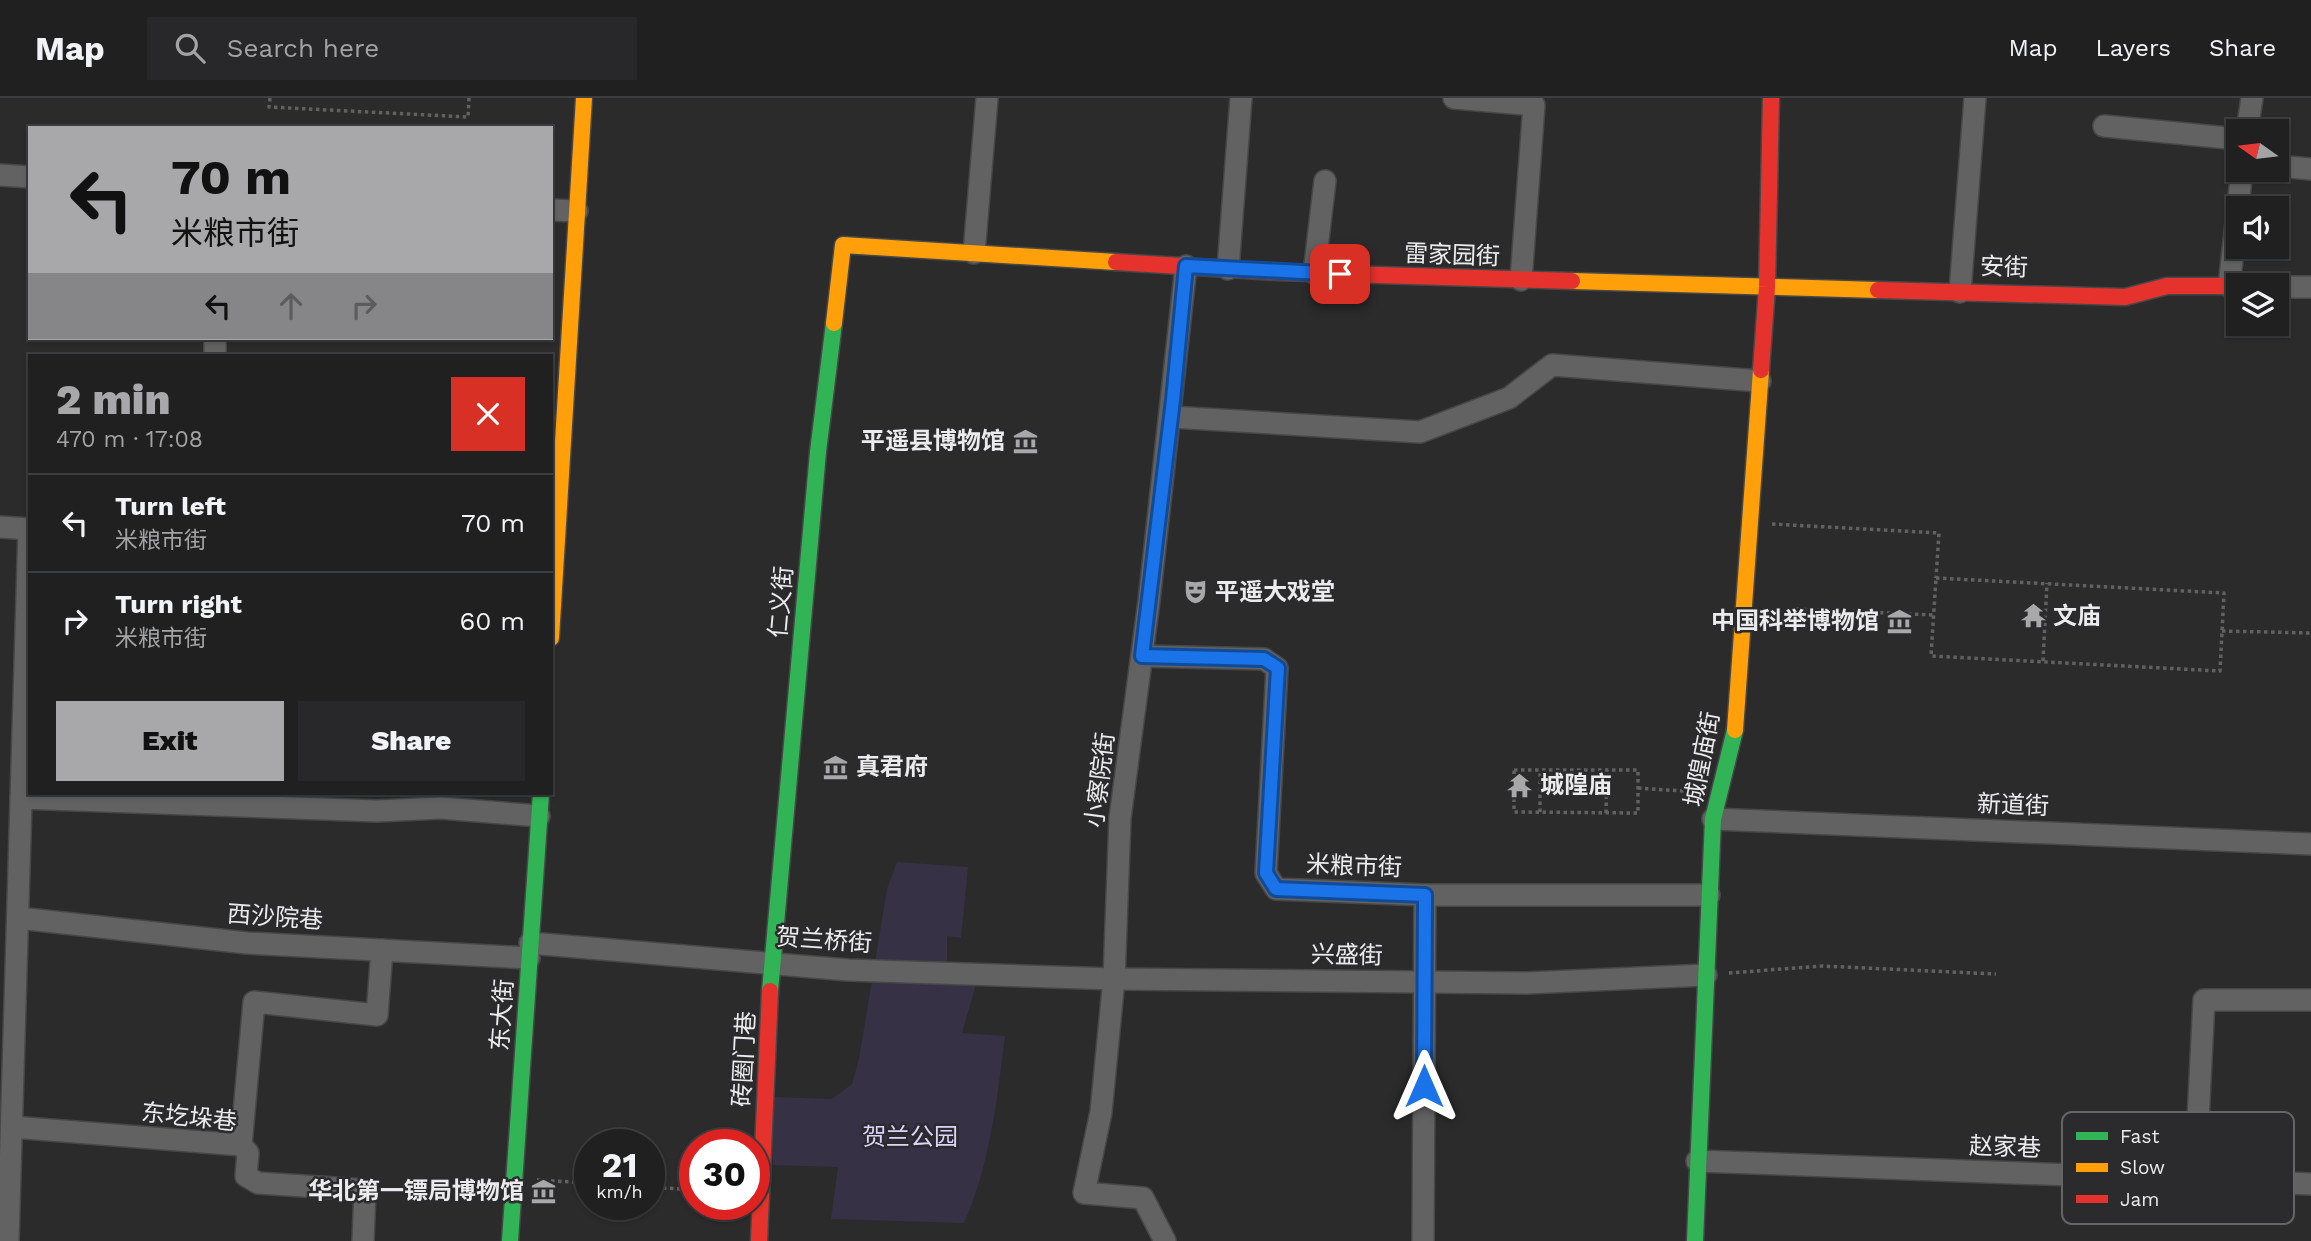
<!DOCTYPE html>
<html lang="en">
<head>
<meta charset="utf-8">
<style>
  body { margin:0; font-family:"Work Sans","Noto Sans SC",sans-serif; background:#28282a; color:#f1f3f6; height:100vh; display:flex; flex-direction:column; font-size:26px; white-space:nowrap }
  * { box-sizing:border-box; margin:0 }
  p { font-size:23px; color:#a2a3a5 }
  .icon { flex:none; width:38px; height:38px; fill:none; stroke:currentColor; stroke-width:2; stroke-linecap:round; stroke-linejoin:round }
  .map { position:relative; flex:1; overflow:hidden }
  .sheet { position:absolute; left:28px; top:256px; width:525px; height:441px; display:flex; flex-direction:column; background:#202021; border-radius:0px; box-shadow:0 2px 5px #0004,0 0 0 2px #3d3e3f }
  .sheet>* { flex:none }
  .guide { position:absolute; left:28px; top:28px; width:525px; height:214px; border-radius:0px; box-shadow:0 2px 5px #0004,0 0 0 2px #3d3e3f; background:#a8a7a9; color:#111; overflow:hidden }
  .needle { width:46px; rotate:284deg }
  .fabs { position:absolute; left:2226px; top:21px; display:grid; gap:14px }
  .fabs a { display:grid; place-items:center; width:63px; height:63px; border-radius:0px; background:#202021; box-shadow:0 2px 5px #0004,0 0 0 2px #3d3e3f; font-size:35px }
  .speed { position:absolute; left:574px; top:1031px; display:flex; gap:14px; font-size:35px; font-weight:700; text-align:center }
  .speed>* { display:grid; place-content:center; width:91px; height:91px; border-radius:50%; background:#202021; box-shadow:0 2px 5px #0004,0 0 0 2px #3d3e3f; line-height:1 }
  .speed small { font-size:18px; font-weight:400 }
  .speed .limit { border:10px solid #d22; background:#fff; color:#111 }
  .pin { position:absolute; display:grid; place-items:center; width:60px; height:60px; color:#fff; margin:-30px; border-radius:14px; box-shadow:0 4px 10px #0006 }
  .me { position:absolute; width:77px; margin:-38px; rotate:0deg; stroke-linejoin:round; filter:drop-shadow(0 0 5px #0008) }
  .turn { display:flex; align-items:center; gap:24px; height:147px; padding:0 28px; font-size:32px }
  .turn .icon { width:91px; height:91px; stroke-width:2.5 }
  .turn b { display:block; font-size:49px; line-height:60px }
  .lanes { display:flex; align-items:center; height:66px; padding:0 28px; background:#0003; justify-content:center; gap:35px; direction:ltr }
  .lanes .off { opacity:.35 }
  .round { display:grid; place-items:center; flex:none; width:74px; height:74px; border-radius:0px; background:#28282a }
  .summary { display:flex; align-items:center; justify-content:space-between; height:119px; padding:0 28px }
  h1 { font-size:42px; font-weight:800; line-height:52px; color:#a8a7a9 }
  .primary-button { display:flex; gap:14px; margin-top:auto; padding:14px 28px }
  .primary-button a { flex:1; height:80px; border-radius:0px; background:#a8a7a9; color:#111; font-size:28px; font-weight:800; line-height:80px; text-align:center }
  .primary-button a+a { background:#28282a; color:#f1f3f6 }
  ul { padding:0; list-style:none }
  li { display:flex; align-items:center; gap:21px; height:98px; padding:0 28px; border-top:2px solid #3d3e3f }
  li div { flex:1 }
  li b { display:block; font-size:26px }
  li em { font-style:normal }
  header { display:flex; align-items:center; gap:42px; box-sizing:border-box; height:98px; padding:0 35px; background:#202021; border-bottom:2px solid #3d3e3f }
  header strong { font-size:33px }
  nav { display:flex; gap:38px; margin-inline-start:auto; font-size:24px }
  .search { width:490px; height:63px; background:#28282a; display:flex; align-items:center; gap:18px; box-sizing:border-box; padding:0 24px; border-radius:0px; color:#a2a3a5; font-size:26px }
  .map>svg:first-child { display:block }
  .green { fill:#363145 }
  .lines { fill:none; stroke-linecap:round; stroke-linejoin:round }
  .street-casing { stroke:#474748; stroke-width:24 }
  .fast-casing { stroke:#474748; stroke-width:19 }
  .slow-casing { stroke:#474748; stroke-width:19 }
  .jam-casing { stroke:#474748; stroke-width:19 }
  .path { stroke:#616162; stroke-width:3.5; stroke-dasharray:3.5 3.5; stroke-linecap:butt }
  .street { stroke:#626263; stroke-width:21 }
  .fast { stroke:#30b455; stroke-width:16 }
  .slow { stroke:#ff9f0a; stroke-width:16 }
  .jam { stroke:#e5322d; stroke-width:16 }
  .route-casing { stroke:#114b97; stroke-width:18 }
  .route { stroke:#1a73e8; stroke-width:12 }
  .labels { text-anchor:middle; stroke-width:5; stroke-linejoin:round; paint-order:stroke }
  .street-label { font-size:24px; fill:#ebeaec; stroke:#2b2a2d }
  .poi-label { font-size:24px; font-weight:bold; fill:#ebeaec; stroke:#2b2a2d; text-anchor:start }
  .park-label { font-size:24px; fill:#ded2fe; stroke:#2b2a2d }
  .key { fill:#2b2a2d; stroke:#656466; stroke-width:2 }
  .key-label { font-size:19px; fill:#ebeaec }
</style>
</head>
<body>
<header>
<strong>Map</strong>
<div class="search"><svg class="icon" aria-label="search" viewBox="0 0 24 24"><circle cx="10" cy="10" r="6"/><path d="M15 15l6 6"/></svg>Search here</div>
<nav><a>Map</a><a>Layers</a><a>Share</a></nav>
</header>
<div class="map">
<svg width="2311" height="1143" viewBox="0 0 2311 1143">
  <rect width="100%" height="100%" fill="#2b2b2c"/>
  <path class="green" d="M897,764L968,769L961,840L947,838V882L976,886L962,935L1005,938C997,1001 990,1067 964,1125L831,1121L838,1069L773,1067V999L832,1001L852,986L859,961L887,791Z"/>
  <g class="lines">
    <defs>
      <g id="street">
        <path d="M1454,0L1534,7L1521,182"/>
        <path d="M2104,28L2238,41"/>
        <path d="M2247,33L2252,0"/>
        <path d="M2277,68L2311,71"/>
        <path d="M0,77L30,79"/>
        <path d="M551,112L577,113"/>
        <path d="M974,155L987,0"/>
        <path d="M1228,171L1241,0"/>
        <path d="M1314,175L1325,83"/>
        <path d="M2229,188L2242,72"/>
        <path d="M2277,189H2311"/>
        <path d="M1960,194L1975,0"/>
        <path d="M215,257V240"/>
        <path d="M1171,319L1420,334L1509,300L1552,267L1760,283"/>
        <path d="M0,429L30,431"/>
        <path d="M1142,558L1264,561L1277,570L1266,775L1276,791L1425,797H1709"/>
        <path d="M21,700L377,713L441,710L539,718"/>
        <path d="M1713,721L2311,746"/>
        <path d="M18,820L247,845L529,860"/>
        <path d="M530,845L848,872L1114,881L1527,885L1706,877"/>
        <path d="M12,1029L241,1047L248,1055L246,1078L258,1085L365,1092L363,1143"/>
        <path d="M241,1047L254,904L377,917L382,852"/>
        <path d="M1697,1063L2311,1086"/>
        <path d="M2195,1082L2204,902H2311"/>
        <path d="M8,1143L29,431"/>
        <path d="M1165,1143L1143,1100L1084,1095L1101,1014L1114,881L1120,720L1149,503L1186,168"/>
        <path d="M1423,1143L1425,797"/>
      </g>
      <g id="fast">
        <path d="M770,893L818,354L834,225"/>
        <path d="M510,1143L541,695"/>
        <path d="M1695,1143L1713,721L1735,632"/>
      </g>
      <g id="slow">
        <path d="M1572,183L1878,192"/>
        <path d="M834,225L843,147L1116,164"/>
        <path d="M551,540L584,0"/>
        <path d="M1735,632L1761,272"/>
      </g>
      <g id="jam">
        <path d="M1116,164L1278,174L1572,183"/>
        <path d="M1878,192L2125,199L2167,188H2238"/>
        <path d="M1761,272L1767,189L1771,0"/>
        <path d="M759,1143L770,893"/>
      </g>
    </defs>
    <use href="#street" class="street-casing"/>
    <use href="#fast" class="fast-casing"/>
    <use href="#slow" class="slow-casing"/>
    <use href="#jam" class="jam-casing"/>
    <g class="path">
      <path d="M270,0L269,9L468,19L469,0"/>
      <path d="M1772,426L1939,435L1936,480"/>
      <path d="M1936,480L2224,495L2220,573L1931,558Z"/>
      <path d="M1796,511L1934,517"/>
      <path d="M2222,533L2311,535"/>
      <path d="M2043,563L2047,485"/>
      <path d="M1514,672H1638V715L1514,714Z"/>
      <path d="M1638,690L1697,694"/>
      <path d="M1540,714V672"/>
      <path d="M1606,715L1607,672"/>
      <path d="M1729,875L1822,868L1996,876"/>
      <path d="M537,1082L590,1085"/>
      <path d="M649,1089L695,1092"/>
    </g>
    <use href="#street" class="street"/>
    <use href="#fast" class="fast"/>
    <use href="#slow" class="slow"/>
    <use href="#jam" class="jam"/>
  </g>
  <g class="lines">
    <defs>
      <path id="route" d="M1340,176L1186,168L1173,302L1142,558L1264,561L1278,570L1266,775L1276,791L1425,797L1424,988"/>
    </defs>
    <use href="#route" class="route-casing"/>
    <use href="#route" class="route"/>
  </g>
  <defs>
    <symbol id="museum-bare" viewBox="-9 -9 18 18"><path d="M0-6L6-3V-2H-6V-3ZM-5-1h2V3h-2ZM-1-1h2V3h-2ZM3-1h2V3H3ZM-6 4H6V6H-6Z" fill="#a8a7a9" stroke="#2b2a2d" stroke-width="2.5" paint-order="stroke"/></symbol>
    <symbol id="theatre-bare" viewBox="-9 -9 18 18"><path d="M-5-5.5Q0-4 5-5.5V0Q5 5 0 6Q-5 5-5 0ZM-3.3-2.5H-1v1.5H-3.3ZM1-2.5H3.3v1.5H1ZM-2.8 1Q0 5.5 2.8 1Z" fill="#a8a7a9" stroke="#2b2a2d" stroke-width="2.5" paint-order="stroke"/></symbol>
    <symbol id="temple-bare" viewBox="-9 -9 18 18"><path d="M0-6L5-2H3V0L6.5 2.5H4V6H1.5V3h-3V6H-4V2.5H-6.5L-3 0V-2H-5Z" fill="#a8a7a9" stroke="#2b2a2d" stroke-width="2.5" paint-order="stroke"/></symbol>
  </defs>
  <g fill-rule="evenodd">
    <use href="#museum-bare" x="1008" y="326" width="35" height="35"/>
    <use href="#theatre-bare" x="1178" y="476" width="35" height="35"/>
    <use href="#temple-bare" x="2016" y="500" width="35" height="35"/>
    <use href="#museum-bare" x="1882" y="506" width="35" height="35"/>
    <use href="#museum-bare" x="818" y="652" width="35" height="35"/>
    <use href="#temple-bare" x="1502" y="670" width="35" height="35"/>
    <use href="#museum-bare" x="526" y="1076" width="35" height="35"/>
  </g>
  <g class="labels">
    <g class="street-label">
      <text transform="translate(1452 157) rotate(2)" y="8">雷家园街</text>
      <text transform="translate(2004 169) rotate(2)" y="8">安街</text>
      <text transform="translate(781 504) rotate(-85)" y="8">仁义街</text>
      <text transform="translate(1702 661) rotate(-79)" y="8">城隍庙街</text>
      <text transform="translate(1100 682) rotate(-83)" y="8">小察院街</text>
      <text transform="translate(2013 707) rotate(2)" y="8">新道街</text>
      <text transform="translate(1354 768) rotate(2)" y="8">米粮市街</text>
      <text transform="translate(275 819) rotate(4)" y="8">西沙院巷</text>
      <text transform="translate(824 842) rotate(4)" y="8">贺兰桥街</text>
      <text transform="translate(1347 857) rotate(1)" y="8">兴盛街</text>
      <text transform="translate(502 917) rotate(-86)" y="8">东大街</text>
      <text transform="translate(744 961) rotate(-87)" y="8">砖圈门巷</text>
      <text transform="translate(189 1019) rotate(6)" y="8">东圪垛巷</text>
      <text transform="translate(2005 1049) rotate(2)" y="8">赵家巷</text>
    </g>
    <g class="poi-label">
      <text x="1005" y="351" text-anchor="end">平遥县博物馆</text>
      <text x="1215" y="502">平遥大戏堂</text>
      <text x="2053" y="526">文庙</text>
      <text x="1879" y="531" text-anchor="end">中国科举博物馆</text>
      <text x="856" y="677">真君府</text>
      <text x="1540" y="695">城隍庙</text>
      <text x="524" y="1101" text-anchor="end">华北第一镖局博物馆</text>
    </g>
    <g class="park-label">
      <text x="910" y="1047">贺兰公园</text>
    </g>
  </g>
  <rect x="2062" y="1014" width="232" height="112" rx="10" class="key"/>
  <rect x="2076" y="1034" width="32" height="8" fill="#30b455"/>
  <rect x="2076" y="1065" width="32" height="9" fill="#ff9f0a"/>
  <rect x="2076" y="1097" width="32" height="8" fill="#e5322d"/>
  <g class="key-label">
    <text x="2120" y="1045">Fast</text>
    <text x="2120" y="1076">Slow</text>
    <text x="2120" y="1108">Jam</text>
  </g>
</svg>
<div class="fabs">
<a><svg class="needle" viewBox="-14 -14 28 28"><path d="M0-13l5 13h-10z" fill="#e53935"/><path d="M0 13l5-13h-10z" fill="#a2a3a5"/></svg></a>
<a><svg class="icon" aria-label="sound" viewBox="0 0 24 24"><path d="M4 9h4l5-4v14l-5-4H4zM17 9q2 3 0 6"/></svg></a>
<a><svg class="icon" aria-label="layers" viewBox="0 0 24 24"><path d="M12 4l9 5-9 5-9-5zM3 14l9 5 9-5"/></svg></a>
</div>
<div class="speed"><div>21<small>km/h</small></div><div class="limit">30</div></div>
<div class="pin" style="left:1340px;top:176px;background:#d93025"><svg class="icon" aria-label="arrive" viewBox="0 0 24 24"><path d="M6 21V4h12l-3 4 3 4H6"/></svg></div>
<svg class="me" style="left:1424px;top:988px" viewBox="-20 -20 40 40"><path d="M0-17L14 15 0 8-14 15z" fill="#1a73e8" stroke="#fff" stroke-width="4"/></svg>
<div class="guide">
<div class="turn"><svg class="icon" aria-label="left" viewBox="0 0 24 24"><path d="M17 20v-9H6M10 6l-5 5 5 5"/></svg><div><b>70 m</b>米粮市街</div></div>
<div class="lanes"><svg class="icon" aria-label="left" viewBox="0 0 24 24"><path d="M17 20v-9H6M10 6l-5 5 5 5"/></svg><svg class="icon off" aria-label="ahead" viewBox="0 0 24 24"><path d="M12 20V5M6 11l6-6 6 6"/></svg><svg class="icon off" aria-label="right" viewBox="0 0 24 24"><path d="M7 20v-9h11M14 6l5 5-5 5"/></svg></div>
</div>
<section class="sheet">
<div class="summary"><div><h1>2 min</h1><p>470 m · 17:08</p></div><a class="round" style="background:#d93025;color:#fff"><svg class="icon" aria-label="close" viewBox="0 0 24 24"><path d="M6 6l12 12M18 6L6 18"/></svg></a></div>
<ul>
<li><svg class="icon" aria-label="left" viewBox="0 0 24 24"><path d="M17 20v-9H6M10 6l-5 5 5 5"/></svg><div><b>Turn left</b><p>米粮市街</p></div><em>70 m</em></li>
<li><svg class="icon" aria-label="right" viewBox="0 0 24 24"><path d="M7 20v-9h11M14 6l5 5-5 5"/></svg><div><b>Turn right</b><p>米粮市街</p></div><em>60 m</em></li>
</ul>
<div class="primary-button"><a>Exit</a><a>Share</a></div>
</section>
</div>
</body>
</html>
